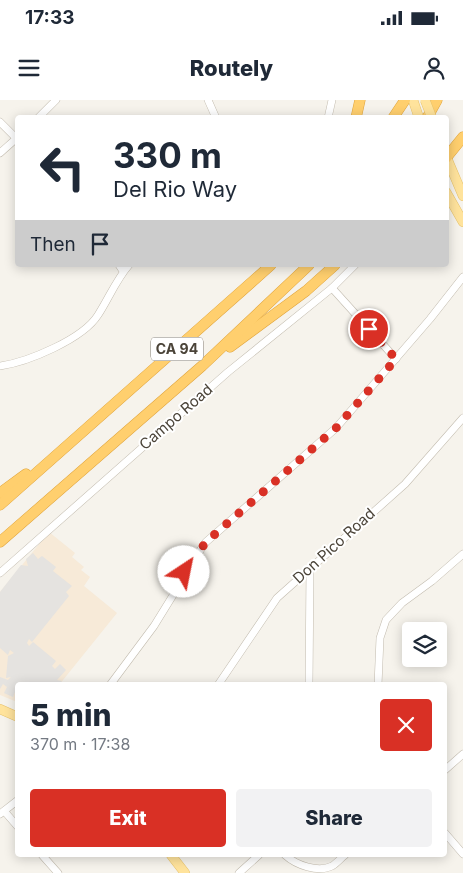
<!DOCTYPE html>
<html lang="en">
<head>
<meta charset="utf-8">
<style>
  body { margin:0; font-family:Inter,sans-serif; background:#f2f2f3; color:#1f2937; height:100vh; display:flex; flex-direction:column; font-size:19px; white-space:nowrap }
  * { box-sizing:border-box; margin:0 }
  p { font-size:16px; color:#747a83 }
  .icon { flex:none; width:28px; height:28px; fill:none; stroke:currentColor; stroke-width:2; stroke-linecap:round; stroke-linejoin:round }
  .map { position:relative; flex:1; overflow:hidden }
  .side { position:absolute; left:15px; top:582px; width:432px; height:175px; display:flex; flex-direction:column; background:#fff; border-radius:5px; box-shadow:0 2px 12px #0003 }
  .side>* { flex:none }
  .banner { position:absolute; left:15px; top:15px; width:434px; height:152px; border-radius:5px; box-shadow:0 2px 12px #0003; background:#fff; color:#1f2937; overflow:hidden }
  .buttons { position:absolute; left:402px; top:522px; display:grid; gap:10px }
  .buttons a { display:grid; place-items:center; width:45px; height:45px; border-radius:5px; background:#fff; box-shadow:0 2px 12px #0003; font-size:25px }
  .pin { position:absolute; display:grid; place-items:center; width:42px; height:42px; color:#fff; margin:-21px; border:2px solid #fff; border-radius:50%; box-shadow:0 1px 5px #0007 }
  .me { position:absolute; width:55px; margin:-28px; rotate:34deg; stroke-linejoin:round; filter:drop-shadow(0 0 4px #0008) }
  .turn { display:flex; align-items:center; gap:18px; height:105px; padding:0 15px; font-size:22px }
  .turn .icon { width:65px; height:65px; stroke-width:2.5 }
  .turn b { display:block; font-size:35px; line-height:42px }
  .then { display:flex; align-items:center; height:48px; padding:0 15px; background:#0003; gap:10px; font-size:19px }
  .round { display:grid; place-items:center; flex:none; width:52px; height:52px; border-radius:5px; background:#f2f2f3 }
  .head { display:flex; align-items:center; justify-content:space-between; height:85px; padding:0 15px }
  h1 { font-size:30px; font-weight:800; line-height:38px }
  .action { display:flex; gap:10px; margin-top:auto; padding:10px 15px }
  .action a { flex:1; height:58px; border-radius:5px; background:#d93025; color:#fff; font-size:20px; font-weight:800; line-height:58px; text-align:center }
  .action a+a { background:#f2f2f3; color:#1f2937 }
  .status { display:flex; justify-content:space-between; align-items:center; height:35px; padding:0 25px; background:#fff; direction:ltr }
  .status svg { height:14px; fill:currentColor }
  header { display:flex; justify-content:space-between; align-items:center; height:65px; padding:0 15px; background:#fff; font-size:22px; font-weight:800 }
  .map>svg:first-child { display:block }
  .commercial { fill:#f7ead8 }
  .parking { fill:#e5e3e0 }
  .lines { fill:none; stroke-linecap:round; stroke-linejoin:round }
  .minor-casing { stroke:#c2bbae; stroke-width:8 }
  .major-casing { stroke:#e6c16a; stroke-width:10 }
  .highway-casing { stroke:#e0a43c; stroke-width:11 }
  .minor { stroke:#fff; stroke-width:7 }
  .major { stroke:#ffe39c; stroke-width:9 }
  .highway { stroke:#ffcf6e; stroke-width:10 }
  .major-bridge-casing { stroke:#e6c16a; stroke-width:10; stroke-linecap:butt }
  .major-bridge { stroke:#ffe39c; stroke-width:9 }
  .route { stroke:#d93025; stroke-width:9; stroke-dasharray:0 16.2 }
  .labels { text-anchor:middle; stroke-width:4; stroke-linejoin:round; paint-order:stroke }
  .shield { fill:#fff; stroke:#817c74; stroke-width:1 }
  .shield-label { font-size:14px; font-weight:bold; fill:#4b4439 }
  .street-label { font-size:15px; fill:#4b4439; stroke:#fff }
</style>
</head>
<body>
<div class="status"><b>17:33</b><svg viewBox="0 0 49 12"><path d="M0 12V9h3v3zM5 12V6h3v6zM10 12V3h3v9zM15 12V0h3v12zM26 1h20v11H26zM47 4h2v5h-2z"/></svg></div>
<header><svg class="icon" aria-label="menu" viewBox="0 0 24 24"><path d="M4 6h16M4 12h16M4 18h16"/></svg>Routely<svg class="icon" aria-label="person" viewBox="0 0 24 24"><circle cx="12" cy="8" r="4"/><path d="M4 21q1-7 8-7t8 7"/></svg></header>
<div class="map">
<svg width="463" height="773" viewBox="0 0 463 773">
  <rect width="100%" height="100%" fill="#f6f3ec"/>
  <path class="commercial" d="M49,432L75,453L72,457L84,467L81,470L90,477L84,486L117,513L59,585H18L17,602L0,595V492Z"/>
  <path class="parking" d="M33,453L38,459L42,456L56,467L53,471L72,486L66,492L69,496L32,542L29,539L27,543L29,546L33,542L56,561L52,566L55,569L60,564L66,570L57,580L62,581L58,585H18L13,597L4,593L7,587L3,584L0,589V577L8,580L11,577L6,578L8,556L14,553L10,550L8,555L0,548V492L21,465L28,466L26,459Z"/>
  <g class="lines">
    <defs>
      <g id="minor">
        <path d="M208,0L216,18"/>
        <path d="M38,18L56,0"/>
        <path d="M328,18L332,0"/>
        <path d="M0,22L16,38"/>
        <path d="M0,53L18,37"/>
        <path d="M119,165L123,171"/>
        <path d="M332,188L396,259"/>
        <path d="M0,266C28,262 83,239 98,215C109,198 116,180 129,165"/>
        <path d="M0,473L228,272L332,188L355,165"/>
        <path d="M110,585L154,526L175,492L185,472L206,442L336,328L430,219L463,177"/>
        <path d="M218,585L277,498L405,384L463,318"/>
        <path d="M309,585L310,468"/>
        <path d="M378,585L380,538L386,520L402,503L432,481L463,454"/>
        <path d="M445,670L463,654"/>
        <path d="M5,712L18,727"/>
        <path d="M0,714L18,700"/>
        <path d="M445,733L463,754"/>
        <path d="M42,755L58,773"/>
        <path d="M285,755C296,765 318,773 332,766C337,763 341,758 345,755"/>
        <path d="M239,773L259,755"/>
      </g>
      <g id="major">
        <path d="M413,0L419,18"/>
        <path d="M446,56L463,96"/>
        <path d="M446,92L463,122"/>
        <path d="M0,609L18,617"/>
        <path d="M171,755L185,773"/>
      </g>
      <g id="highway">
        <path d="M356,18L360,0"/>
        <path d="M393,18L405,0"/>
        <path d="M427,18L437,0"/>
        <path d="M446,58L463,37"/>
        <path d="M230,247L306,191L335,165"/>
        <path d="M0,393L26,374"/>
        <path d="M0,405L271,165"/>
        <path d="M0,442L202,266L309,165"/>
      </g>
    </defs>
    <use href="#minor" class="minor-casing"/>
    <use href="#major" class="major-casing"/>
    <use href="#highway" class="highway-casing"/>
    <use href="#minor" class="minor"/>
    <use href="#major" class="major"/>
    <use href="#highway" class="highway"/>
    <defs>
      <path id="major-bridge" d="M425,0L432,18"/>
    </defs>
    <use href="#major-bridge" class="major-bridge-casing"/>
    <use href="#major-bridge" class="major-bridge"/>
  </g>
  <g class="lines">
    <path class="route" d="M184,472L206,442L336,328L396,259L369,229"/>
  </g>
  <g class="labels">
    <rect class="shield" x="151" y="237.5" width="52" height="23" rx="4"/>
    <g class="shield-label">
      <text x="177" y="254">CA 94</text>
    </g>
    <g class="street-label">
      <text transform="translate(176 317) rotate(-41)" y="5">Campo Road</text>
      <text transform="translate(334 446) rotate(-42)" y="5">Don Pico Road</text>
    </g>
  </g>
</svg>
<div class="buttons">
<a><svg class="icon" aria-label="layers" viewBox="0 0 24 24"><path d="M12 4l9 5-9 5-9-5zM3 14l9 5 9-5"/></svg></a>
</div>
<div class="pin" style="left:369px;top:229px;background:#d93025"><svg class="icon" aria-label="arrive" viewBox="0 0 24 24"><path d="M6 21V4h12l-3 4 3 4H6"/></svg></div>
<svg class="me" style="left:184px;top:472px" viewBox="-20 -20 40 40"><circle r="19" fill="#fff"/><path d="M0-13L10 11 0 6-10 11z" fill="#d93025"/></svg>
<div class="banner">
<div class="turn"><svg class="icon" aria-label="left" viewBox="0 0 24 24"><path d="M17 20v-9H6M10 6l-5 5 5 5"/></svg><div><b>330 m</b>Del Rio Way</div></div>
<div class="then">Then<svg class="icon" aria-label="arrive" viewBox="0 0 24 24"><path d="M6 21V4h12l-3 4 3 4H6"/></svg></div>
</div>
<section class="side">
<div class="head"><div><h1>5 min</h1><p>370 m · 17:38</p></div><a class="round" style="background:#d93025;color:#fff"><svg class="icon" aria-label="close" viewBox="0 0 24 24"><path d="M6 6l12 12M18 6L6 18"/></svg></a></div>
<div class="action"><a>Exit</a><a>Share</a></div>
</section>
</div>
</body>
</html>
